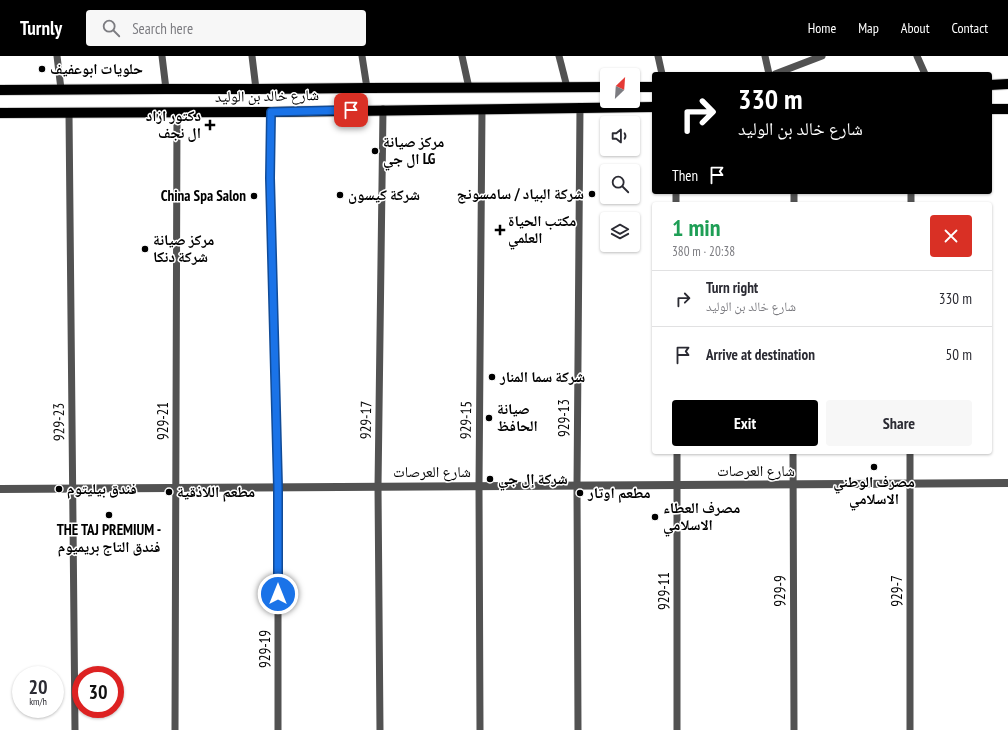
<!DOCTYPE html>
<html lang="en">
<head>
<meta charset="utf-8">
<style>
  body { margin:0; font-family:"PT Sans Narrow","Noto Naskh Arabic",sans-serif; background:#f7f7f7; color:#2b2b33; height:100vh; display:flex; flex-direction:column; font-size:15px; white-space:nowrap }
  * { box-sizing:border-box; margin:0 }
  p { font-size:13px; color:#7c7c81 }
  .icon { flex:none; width:22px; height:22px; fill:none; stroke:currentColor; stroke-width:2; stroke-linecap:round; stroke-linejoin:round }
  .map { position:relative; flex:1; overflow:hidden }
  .sheet { position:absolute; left:652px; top:146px; width:340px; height:252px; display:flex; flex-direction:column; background:#fff; border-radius:4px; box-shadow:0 1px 3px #0004 }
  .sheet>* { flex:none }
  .guide { position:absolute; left:652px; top:16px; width:340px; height:122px; border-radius:4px; box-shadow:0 1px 3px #0004; background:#000; color:#fff; overflow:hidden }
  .needle { width:26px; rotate:25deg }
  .tools { position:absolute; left:600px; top:12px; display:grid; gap:8px }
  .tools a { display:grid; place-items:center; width:40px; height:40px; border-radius:4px; background:#fff; box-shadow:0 1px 3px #0004; font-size:20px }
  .speed { position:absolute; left:12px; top:610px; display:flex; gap:8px; font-size:20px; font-weight:700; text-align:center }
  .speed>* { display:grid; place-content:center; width:52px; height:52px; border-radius:50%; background:#fff; box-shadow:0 1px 3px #0004; line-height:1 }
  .speed small { font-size:10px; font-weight:400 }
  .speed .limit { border:6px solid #d22; background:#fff; color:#111 }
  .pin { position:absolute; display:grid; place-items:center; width:34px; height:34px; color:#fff; margin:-17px; border-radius:8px; box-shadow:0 2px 6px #0006 }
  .me { position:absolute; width:44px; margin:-22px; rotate:0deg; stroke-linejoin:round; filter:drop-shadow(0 0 3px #0008) }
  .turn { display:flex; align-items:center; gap:14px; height:84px; padding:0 20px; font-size:18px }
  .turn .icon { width:52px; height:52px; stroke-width:2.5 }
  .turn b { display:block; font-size:28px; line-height:34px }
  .then { display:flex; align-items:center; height:38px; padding:0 20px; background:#0003; gap:8px; font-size:15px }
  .round { display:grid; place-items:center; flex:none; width:42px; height:42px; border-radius:4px; background:#f7f7f7 }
  .summary { display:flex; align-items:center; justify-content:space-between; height:68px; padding:0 20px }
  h1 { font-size:24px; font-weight:600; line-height:30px; color:#1e9e55 }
  .action { display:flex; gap:8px; margin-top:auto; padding:8px 20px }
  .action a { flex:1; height:46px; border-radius:4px; background:#000; color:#fff; font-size:16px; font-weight:600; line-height:46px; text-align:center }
  .action a+a { background:#f7f7f7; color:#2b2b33 }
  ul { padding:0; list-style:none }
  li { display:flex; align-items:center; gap:12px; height:56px; padding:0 20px; border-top:1px solid #e1e1e2 }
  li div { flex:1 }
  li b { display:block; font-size:15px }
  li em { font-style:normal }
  header { display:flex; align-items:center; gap:24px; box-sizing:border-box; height:56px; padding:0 20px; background:#000; color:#fff }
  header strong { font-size:19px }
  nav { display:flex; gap:22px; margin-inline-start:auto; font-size:14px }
  .search { width:280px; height:36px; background:#f7f7f7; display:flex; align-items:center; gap:10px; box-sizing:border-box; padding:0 14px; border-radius:4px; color:#7c7c81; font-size:15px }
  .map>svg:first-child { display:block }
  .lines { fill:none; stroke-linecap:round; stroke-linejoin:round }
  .primary-casing { stroke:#dbdbdb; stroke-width:12 }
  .minor { stroke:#525252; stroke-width:7 }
  .tertiary { stroke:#525252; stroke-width:8 }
  .primary { stroke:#000; stroke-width:10 }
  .route-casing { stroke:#114b97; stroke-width:10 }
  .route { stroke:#1a73e8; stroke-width:7 }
  .poi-dot { fill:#000; stroke:#fff; stroke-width:1.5 }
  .labels { text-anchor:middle; stroke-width:3; stroke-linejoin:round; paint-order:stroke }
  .poi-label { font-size:15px; font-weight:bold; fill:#000; stroke:#fff; text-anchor:start }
  .street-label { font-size:15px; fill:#000; stroke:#fff }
</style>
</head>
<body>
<header>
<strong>Turnly</strong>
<div class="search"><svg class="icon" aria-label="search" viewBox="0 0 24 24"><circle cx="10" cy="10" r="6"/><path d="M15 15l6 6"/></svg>Search here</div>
<nav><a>Home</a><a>Map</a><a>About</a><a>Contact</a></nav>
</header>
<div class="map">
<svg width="1008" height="674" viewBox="0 0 1008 674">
  <rect width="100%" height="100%" fill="#fff"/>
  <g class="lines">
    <defs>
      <g id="primary">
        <path d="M990,29L1008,28"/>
        <path d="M633,31H654"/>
        <path d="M0,34L166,33H256L367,32L607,31"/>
        <path d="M990,53H1008"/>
        <path d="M0,57L271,56L654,51"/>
      </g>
    </defs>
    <use href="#primary" class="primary-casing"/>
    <g class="minor">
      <path d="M57,0L61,33"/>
      <path d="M162,0L166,33"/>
      <path d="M252,0L256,33"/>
      <path d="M362,0L367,32"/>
      <path d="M462,0L469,32"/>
      <path d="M559,0L567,31"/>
      <path d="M658,0L662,18"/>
      <path d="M765,0L769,18"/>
      <path d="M917,0L925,18"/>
      <path d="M775,18L822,0"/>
      <path d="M271,56L270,122L278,431V674"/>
      <path d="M69,57L75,674"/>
      <path d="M676,136V148"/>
      <path d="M794,148V136"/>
      <path d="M911,148V136"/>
      <path d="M677,396V674"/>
      <path d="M793,396L794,674"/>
      <path d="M910,396V674"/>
      <path d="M175,674L177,56"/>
      <path d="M380,674L378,431L383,53"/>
      <path d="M480,674L479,430L482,53"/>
      <path d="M578,674L577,430L580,51"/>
    </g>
    <path class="tertiary" d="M0,433L1008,427"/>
    <use href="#primary" class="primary"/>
  </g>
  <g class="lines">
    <defs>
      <path id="route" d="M278,538V431L270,122L271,56L351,54"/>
    </defs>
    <use href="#route" class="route-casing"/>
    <use href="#route" class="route"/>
  </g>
  <g class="poi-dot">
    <circle cx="42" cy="13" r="4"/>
    <path d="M208 63h4v4h4v4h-4v4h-4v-4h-4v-4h4z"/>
    <circle cx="375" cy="95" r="4"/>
    <circle cx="592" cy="138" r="4"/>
    <circle cx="340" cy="139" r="4"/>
    <circle cx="254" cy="140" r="4"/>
    <path d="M498 168h4v4h4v4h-4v4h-4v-4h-4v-4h4z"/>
    <circle cx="145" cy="193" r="4"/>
    <circle cx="492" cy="321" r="4"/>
    <circle cx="489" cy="362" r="4"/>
    <circle cx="874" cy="411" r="4"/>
    <circle cx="490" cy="423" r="4"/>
    <circle cx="59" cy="433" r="4"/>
    <circle cx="169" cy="436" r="4"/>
    <circle cx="580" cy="437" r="4"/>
    <circle cx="109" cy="459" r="4"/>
    <circle cx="655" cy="461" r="4"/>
  </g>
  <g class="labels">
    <g class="poi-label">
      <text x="50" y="18">حلويات ابوعفيف</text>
      <text x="201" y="65" text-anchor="end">دكتور ازاد<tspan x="201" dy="17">ال نجف</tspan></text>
      <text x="383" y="91">مركز صيانة<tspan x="383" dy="17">ال جي LG</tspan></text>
      <text x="584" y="143" text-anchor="end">شركة البياد / سامسونج</text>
      <text x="348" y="144">شركة كيسون</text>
      <text x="246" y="145" text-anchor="end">China Spa Salon</text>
      <text x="508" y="170">مكتب الحياة<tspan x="508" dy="17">العلمي</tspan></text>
      <text x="153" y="189">مركز صيانة<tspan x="153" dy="17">شركة دنكا</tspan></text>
      <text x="500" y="326">شركة سما المنار</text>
      <text x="497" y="358">صيانة<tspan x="497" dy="17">الحافظ</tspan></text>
      <text x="498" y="428">شركة إل جي</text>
      <text x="874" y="431" text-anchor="middle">مصرف الوطني<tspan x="874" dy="17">الاسلامي</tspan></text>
      <text x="67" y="438">فندق بيليتوم</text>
      <text x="177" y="441">مطعم اللاذقية</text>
      <text x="588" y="442">مطعم اوتار</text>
      <text x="663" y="457">مصرف العطاء<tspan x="663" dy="17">الاسلامي</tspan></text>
      <text x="109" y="479" text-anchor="middle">THE TAJ PREMIUM -<tspan x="109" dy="17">فندق التاج بريميوم</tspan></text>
    </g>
    <g class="street-label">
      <text transform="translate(267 40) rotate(-1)" y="5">شارع خالد بن الوليد</text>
      <text transform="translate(564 362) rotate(-90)" y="5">929-13</text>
      <text transform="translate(366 364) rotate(-89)" y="5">929-17</text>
      <text transform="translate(466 364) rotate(-89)" y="5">929-15</text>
      <text transform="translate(163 365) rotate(-90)" y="5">929-21</text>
      <text transform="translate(59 366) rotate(-91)" y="5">929-23</text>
      <text x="756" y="420">شارع العرصات</text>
      <text x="432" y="421">شارع العرصات</text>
      <text transform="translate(664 535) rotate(-90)" y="5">929-11</text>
      <text transform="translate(780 535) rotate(-90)" y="5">929-9</text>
      <text transform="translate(897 535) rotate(-90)" y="5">929-7</text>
      <text transform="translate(265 593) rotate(-90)" y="5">929-19</text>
    </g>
  </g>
</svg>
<div class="tools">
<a><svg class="needle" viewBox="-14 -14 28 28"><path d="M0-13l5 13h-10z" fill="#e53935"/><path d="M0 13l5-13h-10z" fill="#7c7c81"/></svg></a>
<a><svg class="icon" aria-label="sound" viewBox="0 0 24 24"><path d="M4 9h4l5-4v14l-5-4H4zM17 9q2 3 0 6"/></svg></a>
<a><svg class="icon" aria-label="search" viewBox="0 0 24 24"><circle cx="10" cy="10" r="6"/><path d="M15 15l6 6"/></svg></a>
<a><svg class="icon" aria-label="layers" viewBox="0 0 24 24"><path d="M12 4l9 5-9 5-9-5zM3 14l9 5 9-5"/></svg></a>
</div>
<div class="speed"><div>20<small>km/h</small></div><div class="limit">30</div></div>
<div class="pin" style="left:351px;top:54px;background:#d93025"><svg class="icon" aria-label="arrive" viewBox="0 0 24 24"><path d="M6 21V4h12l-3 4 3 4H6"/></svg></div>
<svg class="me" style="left:278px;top:538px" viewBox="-20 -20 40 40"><circle r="17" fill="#1a73e8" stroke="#fff" stroke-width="3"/><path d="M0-11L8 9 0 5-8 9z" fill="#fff"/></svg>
<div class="guide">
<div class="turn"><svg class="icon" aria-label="right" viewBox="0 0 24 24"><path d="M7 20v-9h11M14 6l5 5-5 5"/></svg><div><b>330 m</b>شارع خالد بن الوليد</div></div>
<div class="then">Then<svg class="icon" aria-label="arrive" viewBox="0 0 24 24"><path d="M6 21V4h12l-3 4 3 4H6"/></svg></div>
</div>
<section class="sheet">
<div class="summary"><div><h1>1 min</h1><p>380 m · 20:38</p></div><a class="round" style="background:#d93025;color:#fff"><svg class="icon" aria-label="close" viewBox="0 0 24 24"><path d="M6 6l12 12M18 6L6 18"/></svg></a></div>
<ul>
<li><svg class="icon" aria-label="right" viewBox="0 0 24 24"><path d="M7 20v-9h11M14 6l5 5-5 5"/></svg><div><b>Turn right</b><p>شارع خالد بن الوليد</p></div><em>330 m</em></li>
<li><svg class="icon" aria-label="arrive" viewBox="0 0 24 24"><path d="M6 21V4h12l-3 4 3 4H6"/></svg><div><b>Arrive at destination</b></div><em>50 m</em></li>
</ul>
<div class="action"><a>Exit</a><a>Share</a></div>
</section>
</div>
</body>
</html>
